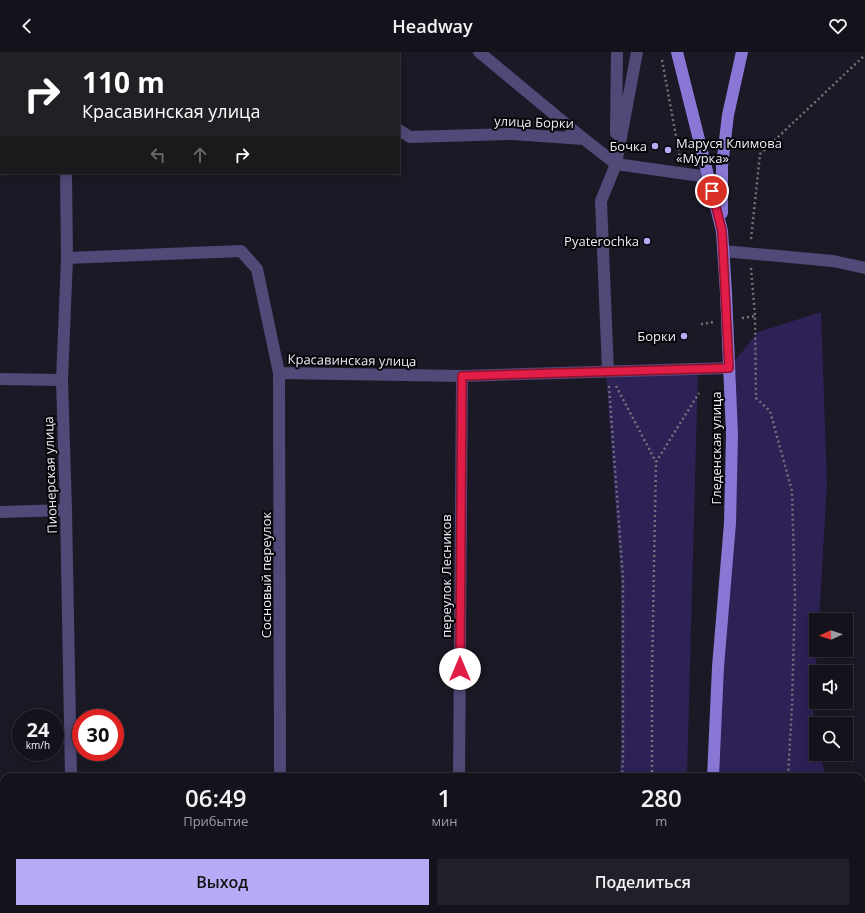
<!DOCTYPE html>
<html lang="ru">
<head>
<meta charset="utf-8">
<style>
  body { margin:0; font-family:"Open Sans",sans-serif; background:#212029; color:#f1f3f6; height:100vh; display:flex; flex-direction:column; font-size:15px; white-space:nowrap }
  * { box-sizing:border-box; margin:0 }
  p { font-size:13px; color:#9d9ea3 }
  .icon { flex:none; width:22px; height:22px; fill:none; stroke:currentColor; stroke-width:2; stroke-linecap:round; stroke-linejoin:round }
  .map { position:relative; flex:1; overflow:hidden }
  .panel { position:absolute; left:0px; top:721px; width:865px; height:140px; display:flex; flex-direction:column; background:#14131c; border-radius:12px 12px 0 0; box-shadow:0 2px 10px #0003,0 0 0 1px #33323b }
  .panel>* { flex:none }
  .top-card { position:absolute; left:0px; top:0px; width:400px; height:122px; box-shadow:0 2px 10px #0003,0 0 0 1px #33323b; background:#202124; color:#fff; overflow:hidden }
  .needle { width:26px; rotate:267deg }
  .buttons { position:absolute; left:809px; top:561px; display:grid; gap:8px }
  .buttons a { display:grid; place-items:center; width:44px; height:44px; border-radius:0px; background:#14131c; box-shadow:0 2px 10px #0003,0 0 0 1px #33323b; font-size:20px }
  .speed { position:absolute; left:12px; top:657px; display:flex; gap:8px; font-size:20px; font-weight:700; text-align:center }
  .speed>* { display:grid; place-content:center; width:52px; height:52px; border-radius:50%; background:#14131c; box-shadow:0 2px 10px #0003,0 0 0 1px #33323b; line-height:1 }
  .speed small { font-size:10px; font-weight:400 }
  .speed .limit { border:6px solid #d22; background:#fff; color:#111 }
  .pin { position:absolute; display:grid; place-items:center; width:34px; height:34px; color:#fff; margin:-17px; border:2px solid #fff; border-radius:50%; box-shadow:0 1px 4px #0007 }
  .me { position:absolute; width:44px; margin:-22px; rotate:0deg; stroke-linejoin:round; filter:drop-shadow(0 0 3px #0008) }
  .turn { display:flex; align-items:center; gap:14px; height:84px; padding:0 16px; font-size:18px }
  .turn .icon { width:52px; height:52px; stroke-width:2.5 }
  .turn b { display:block; font-size:28px; line-height:34px }
  .lanes { display:flex; align-items:center; height:38px; padding:0 16px; background:#0003; justify-content:center; gap:20px; direction:ltr }
  .lanes .off { opacity:.35 }
  .eta { display:flex; justify-content:space-evenly; align-items:center; height:68px; text-align:center }
  .eta b { font-size:24px; font-weight:600; line-height:28px }
  .action { display:flex; gap:8px; margin-top:auto; padding:8px 16px }
  .action a { flex:1; height:46px; border-radius:0px; background:#b7abf8; color:#111; font-size:16px; font-weight:600; line-height:46px; text-align:center }
  .action a+a { background:#212029; color:#f1f3f6 }
  header { display:flex; justify-content:space-between; align-items:center; height:52px; padding:0 16px; background:#14131c; font-size:18px; font-weight:600 }
  .map>svg:first-child { display:block }
  .green { fill:#2e2156 }
  .lines { fill:none; stroke-linecap:round; stroke-linejoin:round }
  .path { stroke:#72717c; stroke-width:2.5; stroke-dasharray:2 3; stroke-linecap:butt }
  .minor { stroke:#514977; stroke-width:12 }
  .major { stroke:#8976d5; stroke-width:12 }
  .route-casing { stroke:#92132f; stroke-width:10 }
  .route { stroke:#e11d48; stroke-width:7 }
  .poi-dot { fill:#b7abf8; stroke:#060509; stroke-width:1.5 }
  .labels { text-anchor:middle; stroke-width:4; stroke-linejoin:round; paint-order:stroke }
  .street-label { font-size:13px; fill:#edecf5; stroke:#060509 }
  .poi-label { font-size:13px; fill:#edecf5; stroke:#060509; text-anchor:end }
</style>
</head>
<body>
<header><svg class="icon" aria-label="back" viewBox="0 0 24 24"><path d="M15 5l-7 7 7 7"/></svg>Headway<svg class="icon" aria-label="heart" viewBox="0 0 24 24"><path d="M12 20l-8-8c-3-5 5-10 8-4 3-6 11-1 8 4z"/></svg></header>
<div class="map">
<svg width="865" height="861" viewBox="0 0 865 861">
  <rect width="100%" height="100%" fill="#1a1925"/>
  <g class="green">
    <path d="M821,260L827,432L819,568H816V598H817L813,669L816,682V702H820L826,725H713L730,471L729,316L758,280Z"/>
    <path d="M698,318L687,725H619L621,701V527L606,321Z"/>
    <path d="M610,857H685V861H609Z"/>
    <path d="M707,857H854L855,861H707Z"/>
  </g>
  <g class="lines">
    <g class="path">
      <path d="M662,8L680,106"/>
      <path d="M751,187L760,102L865,3"/>
      <path d="M751,216L755,264"/>
      <path d="M742,266L755,264L756,346L770,359L792,439L795,545L792,653L788,725"/>
      <path d="M701,272L714,270"/>
      <path d="M609,334L623,527V706L622,725"/>
      <path d="M616,334L656,410"/>
      <path d="M652,725V620L656,410L699,341"/>
      <path d="M0,742H4"/>
      <path d="M820,857L824,861"/>
      <path d="M611,861L612,857"/>
      <path d="M648,861L649,857"/>
      <path d="M772,861L773,857"/>
    </g>
    <g class="minor">
      <path d="M65,0V1"/>
      <path d="M313,0L314,1"/>
      <path d="M479,0L584,87"/>
      <path d="M341,1L342,0"/>
      <path d="M399,78L410,85L512,82L584,87L616,112L708,125"/>
      <path d="M616,81L617,0"/>
      <path d="M66,121L67,206L62,328L66,458L71,725"/>
      <path d="M723,199L833,209L865,216"/>
      <path d="M67,206L241,199L257,217L279,321L462,324L729,316"/>
      <path d="M608,319L601,149L616,112L637,0"/>
      <path d="M279,321L280,725"/>
      <path d="M0,327L62,328"/>
      <path d="M0,460L66,458"/>
      <path d="M459,725L462,324"/>
      <path d="M74,857L75,861"/>
      <path d="M305,857L329,861"/>
      <path d="M458,861V857"/>
    </g>
    <g class="major">
      <path d="M677,0L722,179L726,241L732,383L730,471L718,615L713,725"/>
      <path d="M722,161V114L728,63L742,0"/>
      <path d="M707,861V857"/>
    </g>
  </g>
  <g class="lines">
    <defs>
      <path id="route" d="M460,617L462,324L729,316L722,179L712,139"/>
    </defs>
    <use href="#route" class="route-casing"/>
    <use href="#route" class="route"/>
  </g>
  <g class="poi-dot">
    <circle cx="655" cy="94" r="4"/>
    <circle cx="668" cy="98" r="4"/>
    <circle cx="647" cy="189" r="4"/>
    <circle cx="684" cy="284" r="4"/>
  </g>
  <g class="labels">
    <g class="street-label">
      <text transform="translate(534 70) rotate(2)" y="5">улица Борки</text>
      <text transform="translate(352 308) rotate(1)" y="5">Красавинская улица</text>
      <text transform="translate(716 396) rotate(-90)" y="5">Гледенская улица</text>
      <text transform="translate(50 423) rotate(-92)" y="5">Пионерская улица</text>
      <text transform="translate(266 523) rotate(-90)" y="5">Сосновый переулок</text>
      <text transform="translate(446 524) rotate(-90)" y="5">переулок Лесников</text>
    </g>
    <g class="poi-label">
      <text x="676" y="96" text-anchor="start">Маруся Климова<tspan x="676" dy="15">«Мурка»</tspan></text>
      <text x="647" y="99">Бочка</text>
      <text x="639" y="194">Pyaterochka</text>
      <text x="676" y="289">Борки</text>
    </g>
  </g>
</svg>
<div class="buttons">
<a><svg class="needle" viewBox="-14 -14 28 28"><path d="M0-13l5 13h-10z" fill="#e53935"/><path d="M0 13l5-13h-10z" fill="#9d9ea3"/></svg></a>
<a><svg class="icon" aria-label="sound" viewBox="0 0 24 24"><path d="M4 9h4l5-4v14l-5-4H4zM17 9q2 3 0 6"/></svg></a>
<a><svg class="icon" aria-label="search" viewBox="0 0 24 24"><circle cx="10" cy="10" r="6"/><path d="M15 15l6 6"/></svg></a>
</div>
<div class="speed"><div>24<small>km/h</small></div><div class="limit">30</div></div>
<div class="pin" style="left:712px;top:139px;background:#d93025"><svg class="icon" aria-label="arrive" viewBox="0 0 24 24"><path d="M6 21V4h12l-3 4 3 4H6"/></svg></div>
<svg class="me" style="left:460px;top:617px" viewBox="-20 -20 40 40"><circle r="19" fill="#fff"/><path d="M0-13L10 11 0 6-10 11z" fill="#e11d48"/></svg>
<div class="top-card">
<div class="turn"><svg class="icon" aria-label="right" viewBox="0 0 24 24"><path d="M7 20v-9h11M14 6l5 5-5 5"/></svg><div><b>110 m</b>Красавинская улица</div></div>
<div class="lanes"><svg class="icon off" aria-label="left" viewBox="0 0 24 24"><path d="M17 20v-9H6M10 6l-5 5 5 5"/></svg><svg class="icon off" aria-label="ahead" viewBox="0 0 24 24"><path d="M12 20V5M6 11l6-6 6 6"/></svg><svg class="icon" aria-label="right" viewBox="0 0 24 24"><path d="M7 20v-9h11M14 6l5 5-5 5"/></svg></div>
</div>
<section class="panel">
<div class="eta">
<div><b>06:49</b><p>Прибытие</p></div>
<div><b>1</b><p>мин</p></div>
<div><b>280</b><p>m</p></div>
</div>
<div class="action"><a>Выход</a><a>Поделиться</a></div>
</section>
</div>
</body>
</html>
